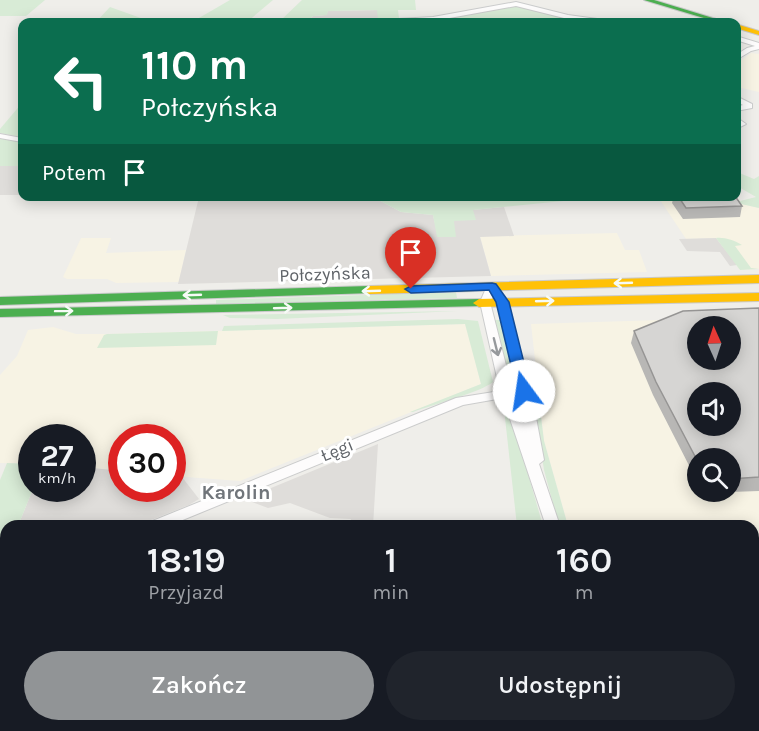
<!DOCTYPE html>
<html lang="pl">
<head>
<meta charset="utf-8">
<style>
  body { margin:0; font-family:Karla,sans-serif; background:#20242c; color:#f1f3f6; height:100vh; display:flex; flex-direction:column; font-size:22px; white-space:nowrap }
  * { box-sizing:border-box; margin:0 }
  p { font-size:20px; color:#9ea1a6 }
  .icon { flex:none; width:33px; height:33px; fill:none; stroke:currentColor; stroke-width:2; stroke-linecap:round; stroke-linejoin:round }
  .map { position:relative; flex:1; overflow:hidden }
  .sheet { position:absolute; left:0px; top:520px; width:759px; height:212px; display:flex; flex-direction:column; background:#171b24; border-radius:18px 18px 0 0; box-shadow:0 3px 15px #0003 }
  .sheet>* { flex:none }
  .top-card { position:absolute; left:18px; top:18px; width:723px; height:183px; border-radius:12px; box-shadow:0 3px 15px #0003; background:#0b6e4f; color:#fff; overflow:hidden }
  .needle { width:39px; rotate:357deg }
  .controls { position:absolute; left:687px; top:316px; display:grid; gap:12px }
  .controls a { display:grid; place-items:center; width:54px; height:54px; border-radius:50%; background:#171b24; box-shadow:0 3px 15px #0003; font-size:30px }
  .speed { position:absolute; left:18px; top:424px; display:flex; gap:12px; font-size:30px; font-weight:700; text-align:center }
  .speed>* { display:grid; place-content:center; width:78px; height:78px; border-radius:50%; background:#171b24; box-shadow:0 3px 15px #0003; line-height:1 }
  .speed small { font-size:15px; font-weight:400 }
  .speed .limit { border:9px solid #d22; background:#fff; color:#111 }
  .pin { position:absolute; display:grid; place-items:center; width:51px; height:51px; color:#fff; margin:-62px -26px; border-radius:50% 50% 50% 0; rotate:-45deg; box-shadow:0 0 6px #0007 }
  .pin .icon { rotate:45deg }
  .me { position:absolute; width:66px; margin:-33px; rotate:346deg; stroke-linejoin:round; filter:drop-shadow(0 0 4px #0008) }
  .turn { display:flex; align-items:center; gap:21px; height:126px; padding:0 24px; font-size:27px }
  .turn .icon { width:78px; height:78px; stroke-width:2.5 }
  .turn b { display:block; font-size:42px; line-height:51px }
  .then { display:flex; align-items:center; height:57px; padding:0 24px; background:#0003; gap:12px; font-size:22px }
  .eta { display:flex; justify-content:space-evenly; align-items:center; height:102px; text-align:center }
  .eta b { font-size:36px; font-weight:600; line-height:42px }
  .primary-button { display:flex; gap:12px; margin-top:auto; padding:12px 24px }
  .primary-button a { flex:1; height:69px; border-radius:36px; background:#919496; color:#fff; font-size:24px; font-weight:600; line-height:69px; text-align:center }
  .primary-button a+a { background:#20242c; color:#f1f3f6 }
  .map>svg:first-child { display:block }
  .commercial { fill:#f7f3e4; fill-rule:evenodd }
  .industrial { fill:#dfddda }
  .green { fill:#d8ebd6 }
  .lines { fill:none; stroke-linecap:round; stroke-linejoin:round }
  .street-casing { stroke:#cbcccc; stroke-width:2 }
  .fast-casing { stroke:#cacacb; stroke-width:2 }
  .slow-casing { stroke:#cacacb; stroke-width:2 }
  .street { fill:#fdfcfc; fill-rule:evenodd }
  .fast { fill:#4caf50; fill-rule:evenodd }
  .slow { fill:#ffc107; fill-rule:evenodd }
  .wall { fill:#b8b7b5 }
  .shaded-wall { fill:#969594 }
  .building { fill:#d6d5d3; stroke:#969594; stroke-width:1.5; fill-rule:evenodd }
  .oneway { stroke:#f6fbf6 }
  .oneway2 { stroke:#96999c }
  .route { fill:#1a73e8; stroke:#114b97; stroke-width:1.5 }
  .labels { text-anchor:middle; stroke-width:6; stroke-linejoin:round; paint-order:stroke }
  .street-label { font-size:18px; fill:#5f6368; stroke:#fff }
  .neighbourhood-label { font-size:20px; font-weight:bold; fill:#70757a; stroke:#fff }
</style>
</head>
<body>
<div class="map">
<svg width="759" height="731" viewBox="0 0 759 731">
  <rect width="100%" height="100%" fill="#efeeea"/>
  <g class="commercial">
    <path d="M751,53L759,54V92L737,87L736,64Z"/>
    <path d="M658,197H715L759,208V269L740,270L716,238L686,239Z"/>
    <path d="M617,233L625,250H639L647,272L491,276L480,236Z"/>
    <path d="M81,238H111L106,253L186,250L179,282L116,283L107,279H67L63,277Z"/>
    <path d="M759,317V586H753V526H568L544,441L531,324ZM698,327H730V360H698ZM698,393H730V426H698ZM698,459H730V492H698Z"/>
    <path d="M466,324L481,384L240,481L173,476L172,438H122L121,471L83,467L82,438H32L31,464L0,463V375L17,356L28,330L53,327L76,334H107Z"/>
  </g>
  <g class="industrial">
    <path d="M378,10V20L373,22H312L310,19L313,16L326,15L328,11Z"/>
    <path d="M22,162V195H0V166H19Z"/>
    <path d="M199,197H373L401,212L433,215L438,237L453,220H475L472,210L504,207L514,236L480,237L491,276L178,284Z"/>
    <path d="M716,238L737,265L730,266L720,252L687,251L679,239Z"/>
    <path d="M378,444L373,526L350,525L351,519L330,518L290,503L268,508L244,499Z"/>
    <path d="M83,467L121,471L122,489H172L173,476L182,477L199,499L189,505L136,526H18L33,489H82Z"/>
  </g>
  <g class="green">
    <path d="M0,0H45L26,16H0Z"/>
    <path d="M230,0H273L247,22H192Z"/>
    <path d="M302,0H415L416,10H398L399,18L378,20L377,10L328,11L327,15L313,16L311,18L313,22L362,20L373,22L280,21Z"/>
    <path d="M521,5L567,19L557,22H388L430,20Z"/>
    <path d="M110,7L152,22H96Z"/>
    <path d="M22,103V137L0,133V129Z"/>
    <path d="M0,138L22,142V162L19,166H0Z"/>
    <path d="M737,172L754,179L759,176V208L732,202L733,197L740,201L756,197L737,186L739,185L737,182Z"/>
    <path d="M373,197H603L473,210L476,220L454,221L456,237H437L433,215L401,212Z"/>
    <path d="M716,238C724,237 734,240 742,245L735,246L751,268L759,269L740,270Z"/>
    <path d="M456,292L457,298L216,304V300Z"/>
    <path d="M458,311L277,319L230,318L223,315Z"/>
    <path d="M458,319L478,321L493,382C481,392 432,405 413,412H410L481,384L465,324L222,331L224,326Z"/>
    <path d="M494,320H502L515,385L512,386Z"/>
    <path d="M218,331L216,345L97,348L104,335L107,334Z"/>
    <path d="M509,408L543,526H517L504,409Z"/>
    <path d="M535,409H540L544,441L568,526H559L544,470Z"/>
    <path d="M7,463L31,464L33,489L18,526H6V542H0V480Z"/>
  </g>
  <g class="lines">
    <defs>
      <g id="street">
        <path d="M516,2L568,15L619,22L568,19L516,6L433,21L377,22L380,20L433,17Z"/>
        <path d="M736,36L759,43V49L751,51L736,60V55L747,48L755,46L736,40Z"/>
        <path d="M736,96L752,104V108L736,111V107L743,105L736,101Z"/>
        <path d="M736,117L746,124L736,129Z"/>
        <path d="M0,134L22,138V142L0,138Z"/>
        <path d="M492,283L496,284L507,302L534,407L544,460L539,464L560,526H546L503,398L463,405L168,526H148L150,522L456,398L500,391L480,302L487,286ZM493,296L497,302L517,388L512,389L490,302ZM515,396H519L524,423Z"/>
        <path d="M6,585V598L0,600V587Z"/>
      </g>
      <g id="fast">
        <path d="M644,0H654L726,22H717Z"/>
        <path d="M369,286L373,287L375,290L373,293L0,305V297Z"/>
        <path d="M479,299L483,300L485,303L483,306L0,317V309Z"/>
      </g>
      <g id="slow">
        <path d="M736,24L759,31V35L736,28Z"/>
        <path d="M759,275V283L369,294L363,290L369,286Z"/>
        <path d="M759,293V301L479,307L473,303L479,299Z"/>
      </g>
    </defs>
    <use href="#street" class="street-casing"/>
    <use href="#fast" class="fast-casing"/>
    <use href="#slow" class="slow-casing"/>
    <use href="#street" class="street"/>
    <use href="#fast" class="fast"/>
    <use href="#slow" class="slow"/>
  </g>
  <g class="wall">
    <path d="M674,196H735L742,206L740,217L683,219L672,203Z"/>
    <path d="M759,308V491L730,492V459H698V483L653,395L631,343L634,331Z"/>
  </g>
  <path class="shaded-wall" d="M272,726H286L283,731H268Z"/>
  <g class="building">
    <path d="M678,196H735L742,206L686,208Z"/>
    <path d="M759,308V477L730,479V459H698V462L656,382L634,331L683,311ZM698,327H730V360H698ZM698,393H730V426H698Z"/>
    <path d="M0,670L6,673V726H272L268,731H0Z"/>
  </g>
  <defs><path id="oneway-shaft" d="M-6 0H5M1.5-3L5.5 0L1.5 3" fill="none" stroke-width="1.6" stroke-linecap="round" stroke-linejoin="round" transform="scale(1.5)"/></defs>
  <g class="oneway">
    <use href="#oneway-shaft" transform="translate(623 283) rotate(178)"/>
    <use href="#oneway-shaft" transform="translate(371 291) rotate(178)"/>
    <use href="#oneway-shaft" transform="translate(192 295) rotate(178)"/>
    <use href="#oneway-shaft" transform="translate(545 301) rotate(-2)"/>
    <use href="#oneway-shaft" transform="translate(283 308) rotate(-2)"/>
    <use href="#oneway-shaft" transform="translate(64 311) rotate(-1)"/>
  </g>
  <use class="oneway2" href="#oneway-shaft" transform="translate(496 347) rotate(76)"/>
  <path class="route" d="M492,283L496,284L509,302L531,391L529,394H519L517,391L496,302L489,290L411,293L405,289L411,286Z"/>
  <g class="labels">
    <g class="street-label">
      <text transform="translate(325 274) rotate(-2)" y="6">Połczyńska</text>
      <text transform="translate(337 450) rotate(-22)" y="6">Łęgi</text>
    </g>
    <g class="neighbourhood-label">
      <text x="236" y="499">Karolin</text>
    </g>
  </g>
</svg>
<div class="controls">
<a><svg class="needle" viewBox="-14 -14 28 28"><path d="M0-13l5 13h-10z" fill="#e53935"/><path d="M0 13l5-13h-10z" fill="#9ea1a6"/></svg></a>
<a><svg class="icon" aria-label="sound" viewBox="0 0 24 24"><path d="M4 9h4l5-4v14l-5-4H4zM17 9q2 3 0 6"/></svg></a>
<a><svg class="icon" aria-label="search" viewBox="0 0 24 24"><circle cx="10" cy="10" r="6"/><path d="M15 15l6 6"/></svg></a>
</div>
<div class="speed"><div>27<small>km/h</small></div><div class="limit">30</div></div>
<div class="pin" style="left:411px;top:289px;background:#d93025"><svg class="icon" aria-label="arrive" viewBox="0 0 24 24"><path d="M6 21V4h12l-3 4 3 4H6"/></svg></div>
<svg class="me" style="left:524px;top:391px" viewBox="-20 -20 40 40"><circle r="19" fill="#fff"/><path d="M0-13L10 11 0 6-10 11z" fill="#1a73e8"/></svg>
<div class="top-card">
<div class="turn"><svg class="icon" aria-label="left" viewBox="0 0 24 24"><path d="M17 20v-9H6M10 6l-5 5 5 5"/></svg><div><b>110 m</b>Połczyńska</div></div>
<div class="then">Potem<svg class="icon" aria-label="arrive" viewBox="0 0 24 24"><path d="M6 21V4h12l-3 4 3 4H6"/></svg></div>
</div>
<section class="sheet">
<div class="eta">
<div><b>18:19</b><p>Przyjazd</p></div>
<div><b>1</b><p>min</p></div>
<div><b>160</b><p>m</p></div>
</div>
<div class="primary-button"><a>Zakończ</a><a>Udostępnij</a></div>
</section>
</div>
</body>
</html>
